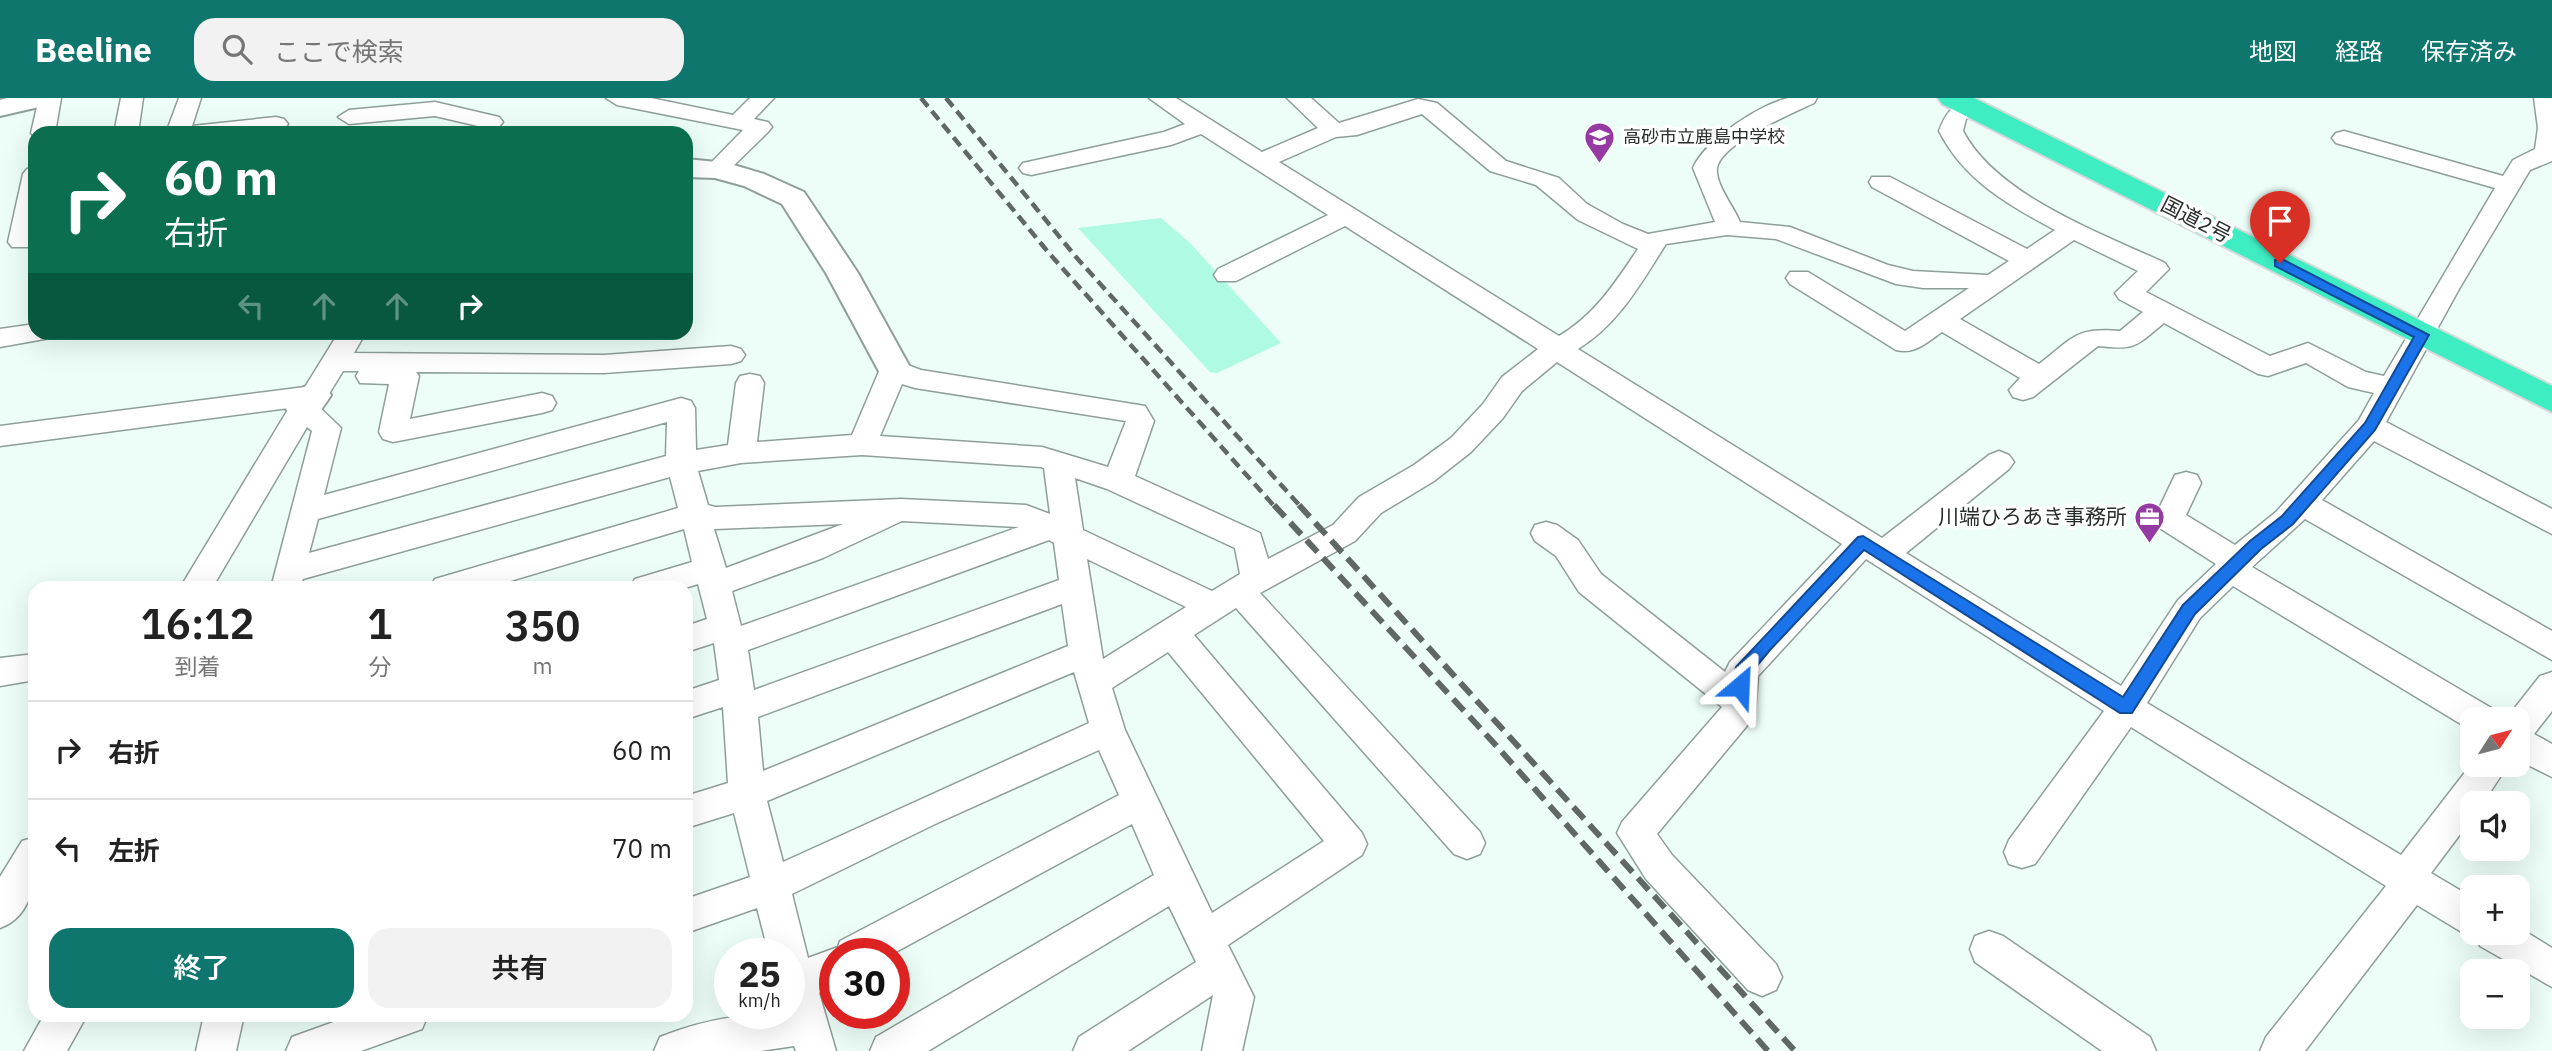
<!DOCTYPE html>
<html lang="ja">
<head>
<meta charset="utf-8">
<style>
  body { margin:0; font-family:"IBM Plex Sans","Noto Sans JP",sans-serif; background:#f2f2f2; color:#222; height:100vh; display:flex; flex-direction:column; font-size:26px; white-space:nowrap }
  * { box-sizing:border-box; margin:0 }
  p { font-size:23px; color:#767676 }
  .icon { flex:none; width:38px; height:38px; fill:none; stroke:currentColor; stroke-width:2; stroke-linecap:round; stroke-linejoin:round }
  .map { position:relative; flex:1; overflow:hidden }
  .panel { position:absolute; left:28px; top:483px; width:665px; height:441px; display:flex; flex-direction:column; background:#fff; border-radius:21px; box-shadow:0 7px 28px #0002 }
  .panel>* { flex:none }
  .guide { position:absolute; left:28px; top:28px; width:665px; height:214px; border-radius:21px; box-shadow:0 7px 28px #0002; background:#0b6e4f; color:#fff; overflow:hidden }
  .needle { width:46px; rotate:54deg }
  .buttons { position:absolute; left:2460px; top:609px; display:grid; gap:14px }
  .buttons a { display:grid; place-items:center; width:70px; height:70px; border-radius:14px; background:#fff; box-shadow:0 7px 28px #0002; font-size:35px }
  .speed { position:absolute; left:714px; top:840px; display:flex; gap:14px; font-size:35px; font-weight:700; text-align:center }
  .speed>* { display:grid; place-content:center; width:91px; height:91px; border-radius:50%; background:#fff; box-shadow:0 7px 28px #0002; line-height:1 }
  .speed small { font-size:18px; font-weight:400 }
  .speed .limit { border:10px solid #d22; background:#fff; color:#111 }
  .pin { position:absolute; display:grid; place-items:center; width:60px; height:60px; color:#fff; margin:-72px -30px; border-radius:50% 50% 50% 0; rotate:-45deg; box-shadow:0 0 7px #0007 }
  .pin .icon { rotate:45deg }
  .me { position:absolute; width:77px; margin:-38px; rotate:26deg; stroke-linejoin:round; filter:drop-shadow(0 0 5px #0008) }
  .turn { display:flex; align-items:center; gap:24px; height:147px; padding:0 21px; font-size:32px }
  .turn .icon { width:91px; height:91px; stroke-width:2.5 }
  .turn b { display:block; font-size:49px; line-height:60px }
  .lanes { display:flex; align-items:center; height:66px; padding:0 21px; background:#0003; justify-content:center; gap:35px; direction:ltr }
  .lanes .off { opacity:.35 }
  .eta { display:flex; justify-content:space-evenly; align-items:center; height:119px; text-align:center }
  .eta b { font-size:42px; font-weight:600; line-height:49px }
  .action { display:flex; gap:14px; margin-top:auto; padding:14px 21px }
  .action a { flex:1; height:80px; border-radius:21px; background:#0f766e; color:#fff; font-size:28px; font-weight:600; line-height:80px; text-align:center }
  .action a+a { background:#f2f2f2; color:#222 }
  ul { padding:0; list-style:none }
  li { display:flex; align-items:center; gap:21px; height:98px; padding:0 21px; border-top:2px solid #e0e0e0 }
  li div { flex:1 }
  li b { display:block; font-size:26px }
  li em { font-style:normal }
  header { display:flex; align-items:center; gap:42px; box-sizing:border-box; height:98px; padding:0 35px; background:#0f766e; color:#fff }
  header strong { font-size:33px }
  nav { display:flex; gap:38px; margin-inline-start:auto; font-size:24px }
  .search { width:490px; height:63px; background:#f2f2f2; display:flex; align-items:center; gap:18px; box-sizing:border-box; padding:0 24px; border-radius:21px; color:#767676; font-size:26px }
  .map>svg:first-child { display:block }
  .green { fill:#aefae2 }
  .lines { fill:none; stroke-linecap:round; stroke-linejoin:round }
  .street-casing { stroke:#8e9e98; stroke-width:3 }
  .secondary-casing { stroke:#8e9e98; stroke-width:4 }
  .highway-casing { stroke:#d8d9d9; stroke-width:4 }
  .street { fill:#fff; fill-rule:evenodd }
  .secondary { fill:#fff; fill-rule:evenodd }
  .highway { fill:#3fedc3; fill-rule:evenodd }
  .rail-far1 { stroke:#5f6865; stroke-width:4.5; stroke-dasharray:11 6; stroke-linecap:butt }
  .rail { stroke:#5f6865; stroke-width:6; stroke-dasharray:16 8; stroke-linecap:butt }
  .route { fill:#1a73e8; stroke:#114b97; stroke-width:2 }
  .labels { text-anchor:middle; stroke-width:7; stroke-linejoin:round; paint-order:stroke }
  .far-poi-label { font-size:18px; fill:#282e2c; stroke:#fff; text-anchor:start }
  .street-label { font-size:21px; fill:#282e2c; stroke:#fff }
  .poi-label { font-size:21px; fill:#282e2c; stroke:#fff; text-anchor:end }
</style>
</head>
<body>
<header>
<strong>Beeline</strong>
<div class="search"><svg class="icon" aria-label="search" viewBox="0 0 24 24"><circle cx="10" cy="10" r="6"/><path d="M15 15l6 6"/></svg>ここで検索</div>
<nav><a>地図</a><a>経路</a><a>保存済み</a></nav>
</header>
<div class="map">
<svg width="2552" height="953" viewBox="0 0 2552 953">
  <rect width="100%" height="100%" fill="#edfef8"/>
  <path class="green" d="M1161,120L1190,145L1281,245L1217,275L1210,274L1078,130Z"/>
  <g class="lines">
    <defs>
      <g id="street">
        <path d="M39,0H61L55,35H35V40L31,35Z"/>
        <path d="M121,0H143L138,35H114Z"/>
        <path d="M179,0H201L192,28L276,19L284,21L288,26L284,31L256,35H166Z"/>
        <path d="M606,0H651L733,17L750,0H774L754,21L768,24L772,29L768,34L725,76H709L705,71L743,32L617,7Z"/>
        <path d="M1149,0H1176L1262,54L1318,30L1287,0H1311L1339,25L1418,1L1437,5L1506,63L1559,80L1587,106L1623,126L1648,136L1715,124L1693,70C1704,43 1761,5 1789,0C1798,0 1808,0 1817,0L1814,5C1793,15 1721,45 1717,70C1715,86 1734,109 1740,124L1790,129L1888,167L1913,173L1988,177L2009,163L1872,89L1869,84L1872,79H1890L2027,151L2055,132C2008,107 1964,82 1939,33C1945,17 1951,7 1969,2L1980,9L1966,21L1963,33C1997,98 2101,135 2165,165L2169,171L2146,194L2270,258L2308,245L2366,274L2384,278L2495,90L2336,45L2332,40L2336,35L2344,33L2503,78L2513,62L2535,51L2538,30L2534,0H2552V63L2530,72L2459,191L2386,324L2552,411V436L2374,343L2322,402L2552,533V562L2305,421L2252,469L2493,611L2498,621H2473V632L2469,631L2233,488L2200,520L2147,605L2401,757L2473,664V667H2508L2483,705H2473V719L2431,775L2473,800V835H2518V829L2552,850V889L2480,848L2476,837L2460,833L2417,807L2305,953H2260L2266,939L2386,788L2131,629L2035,766L2022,770L2009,766L2004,754L2009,742L2104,613L1866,461L1758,578L1755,614L1750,624L1657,736L1672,757L1776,866L1782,879L1776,892L1762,898L1748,892L1646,781L1617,735L1622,724L1722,609L1579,494L1556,458L1535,443L1531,435L1535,427L1546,424L1557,427L1578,442L1601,476L1725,574L1730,564L1842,446L1557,264L1522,293L1503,320L1471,354L1434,383L1381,415L1355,443L1260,495L1480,734L1485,745L1480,756L1467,761L1454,756L1236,510L1194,537L1362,735L1367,746L1362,757L1228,847L1254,899L1242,953H1202L1213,897L1128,953H1073L1079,939L1196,864L1169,808L928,953H870L876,939L1154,777L1132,726L892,856H835V886L819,895L836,953H796L794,948L761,953H654L660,939C702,922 744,915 789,915V856H769L757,810L686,835V801L750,779L734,715L686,730V698L728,685L723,609L686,621V593L719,582L714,545L686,554V528L707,521L698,486L685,490H630L635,481L692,464L684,431L487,490H430L435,481L678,410L670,379L303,481L299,490H271L312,333L307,329L212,490H180L289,310L0,348V328L305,289L339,234H366L354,255L604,257L731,248L741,251L745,257L741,263L731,266L604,275L416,274L419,278L410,321L542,295L552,298L556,305L552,312L542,315L393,344L383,341L379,334L389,286L360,285L356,278L359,273H343L324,304L316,306L341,330L324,397L681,300L691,303L695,310L696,352L728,347L736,285L740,278L750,276L760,278L764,285L757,344L852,337L880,271L884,264L894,262L921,272L1145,308L1154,323L1135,378L1260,435L1268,461L1333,427L1359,399L1414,367L1451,340L1483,306L1502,279L1538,251L1345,128L1236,183H1218L1214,177L1218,171L1328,117L1201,36L1171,47L1031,77L1023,75L1019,70L1023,65L1164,34L1185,26ZM1422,16L1490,73L1536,87L1578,122L1638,151C1615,185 1595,217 1559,238L1279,64L1336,39L1357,37ZM1727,137L1776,141L1896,186L1923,190H1969L1905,233L1808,174H1790L1786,180L1790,186L1896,252C1915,257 1927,244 1942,234L2020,280L2009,292L2013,299L2023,302L2033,299L2098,248C2136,252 2135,249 2164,225L2258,276L2268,278L2306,265L2348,289L2374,295L2359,322L2276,414L2235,447L2186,417L2201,385L2197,377L2186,374L2175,377L2154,421L2158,429L2216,466L2178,502L2121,588L1906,455L2009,371L2014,364L2009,357L1999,353L1989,357L1882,440L1578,251C1619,226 1641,185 1666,146ZM2074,142L2138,173L2115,195L2119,201L2143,214L2120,233C2075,229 2073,240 2039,266L1960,221ZM902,286L915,290L1126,323L1108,369L1042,349L880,338ZM667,324L666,358L309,455L318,421ZM862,357L1041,369L1044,370L1050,416L1026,407L901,401L715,409L708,407L698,373L741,365ZM1075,380L1107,391L1235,450L1240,476L1212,493L1083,432ZM902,423L1019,429L741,528L732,493L823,460ZM843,426L726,470L714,431H715ZM1049,442L1054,445L1059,482L754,592L748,552ZM1087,461L1186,509L1103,561ZM1062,506L1068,548L763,673L758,619ZM1168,554L1324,743L1212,815L1125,632L1112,590ZM1074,574L1089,625L783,764L767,703ZM1099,652L1119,697L840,843L838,849L808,860L792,796L933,727Z"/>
        <path d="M435,4L499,19L503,24L499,29L491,31L435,18L349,26L338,19L349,12Z"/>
        <path d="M35,69V137L30,149H12L8,144L23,76L27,71Z"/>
        <path d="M35,226V234H53L50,240L0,249V231Z"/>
        <path d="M35,556V582L0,588V560Z"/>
        <path d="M2552,574V613L2534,636L2552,646V679L2518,662V621H2506L2540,578Z"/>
        <path d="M35,739C35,772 38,816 0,830V779L22,743Z"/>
        <path d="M1989,833L2003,838L2150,939L2156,953H2102L1975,864L1970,851L1975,838Z"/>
        <path d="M44,917H87L67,953H24Z"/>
        <path d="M204,917H244L236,953H196Z"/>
        <path d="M353,917H428L422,931L361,953H286L292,939Z"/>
      </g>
      <g id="secondary">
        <path d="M7,0H56L52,6L0,18V2Z"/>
        <path d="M686,61L727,65L764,76L804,94L858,175L911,271L906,279L894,282L882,279L826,175L782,106L744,88L715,80L686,79Z"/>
        <path d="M314,285L326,289L331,297C320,315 312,326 291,319L286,311C293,298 299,289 314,285Z"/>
      </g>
      <path id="highway" d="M1938,0H1974L2552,288V314L1942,6Z"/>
    </defs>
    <use href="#street" class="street-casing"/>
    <use href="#secondary" class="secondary-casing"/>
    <use href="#highway" class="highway-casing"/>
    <use href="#street" class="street"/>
    <use href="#secondary" class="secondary"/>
    <use href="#highway" class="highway"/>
    <g class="rail-far1">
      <path d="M921,0L1048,154L1275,409"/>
      <path d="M946,0L1076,159L1301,409"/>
    </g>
    <g class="rail">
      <path d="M1274,407L1492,643L1768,953"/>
      <path d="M1299,407L1795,953"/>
    </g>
  </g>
  <path class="route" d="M2275,162H2284L2429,237L2375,332L2293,426L2261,451L2195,516L2132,615H2120L1864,452L1770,552L1750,576L1746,593H1734L1732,588L1736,569L1858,439L1863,438L2123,599L2183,507L2250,443L2282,418L2365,325L2414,239L2275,168Z"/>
  <defs>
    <symbol id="school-pin" viewBox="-11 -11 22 30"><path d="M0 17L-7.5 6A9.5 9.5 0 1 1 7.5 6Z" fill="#9539a3" stroke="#fff"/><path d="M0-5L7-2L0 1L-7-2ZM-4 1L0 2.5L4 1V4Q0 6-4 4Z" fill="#fff"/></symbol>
    <symbol id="office-pin" viewBox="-11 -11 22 30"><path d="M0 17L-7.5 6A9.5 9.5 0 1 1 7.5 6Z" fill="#9539a3" stroke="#fff"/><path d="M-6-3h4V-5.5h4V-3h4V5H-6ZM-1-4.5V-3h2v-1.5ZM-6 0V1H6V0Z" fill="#fff"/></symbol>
  </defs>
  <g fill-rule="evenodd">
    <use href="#school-pin" x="1582" y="22" width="35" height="47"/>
    <use href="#office-pin" x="2132" y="402" width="35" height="47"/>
  </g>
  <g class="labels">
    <g class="far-poi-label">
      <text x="1623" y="45">高砂市立鹿島中学校</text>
    </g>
    <g class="street-label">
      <text transform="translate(2196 122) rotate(27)" y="7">国道2号</text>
    </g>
    <g class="poi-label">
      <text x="2127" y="426">川端ひろあき事務所</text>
    </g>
  </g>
</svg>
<div class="buttons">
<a><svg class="needle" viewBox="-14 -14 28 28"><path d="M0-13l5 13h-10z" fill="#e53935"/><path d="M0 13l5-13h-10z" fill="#767676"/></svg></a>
<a><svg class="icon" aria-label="sound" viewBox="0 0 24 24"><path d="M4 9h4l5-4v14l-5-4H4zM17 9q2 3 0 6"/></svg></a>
<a>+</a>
<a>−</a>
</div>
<div class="speed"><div>25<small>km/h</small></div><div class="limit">30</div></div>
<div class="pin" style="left:2280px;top:165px;background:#d93025"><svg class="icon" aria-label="arrive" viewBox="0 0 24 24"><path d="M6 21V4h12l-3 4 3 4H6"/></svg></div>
<svg class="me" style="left:1740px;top:588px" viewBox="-20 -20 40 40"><path d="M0-17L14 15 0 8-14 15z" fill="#1a73e8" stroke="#fff" stroke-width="4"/></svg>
<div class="guide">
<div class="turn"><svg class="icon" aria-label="right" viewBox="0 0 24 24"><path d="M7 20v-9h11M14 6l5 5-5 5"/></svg><div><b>60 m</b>右折</div></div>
<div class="lanes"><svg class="icon off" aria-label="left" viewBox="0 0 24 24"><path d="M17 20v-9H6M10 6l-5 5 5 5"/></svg><svg class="icon off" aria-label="ahead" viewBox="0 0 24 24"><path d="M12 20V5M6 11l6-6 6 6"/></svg><svg class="icon off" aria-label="ahead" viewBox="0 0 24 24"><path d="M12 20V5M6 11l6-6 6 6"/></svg><svg class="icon" aria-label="right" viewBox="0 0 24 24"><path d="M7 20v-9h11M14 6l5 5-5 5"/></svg></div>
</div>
<section class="panel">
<div class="eta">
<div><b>16:12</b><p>到着</p></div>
<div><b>1</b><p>分</p></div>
<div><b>350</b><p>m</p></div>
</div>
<ul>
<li><svg class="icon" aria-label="right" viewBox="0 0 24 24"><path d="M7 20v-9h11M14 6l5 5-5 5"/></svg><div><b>右折</b></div><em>60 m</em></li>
<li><svg class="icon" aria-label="left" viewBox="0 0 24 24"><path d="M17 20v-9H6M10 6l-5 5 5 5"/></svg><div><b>左折</b></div><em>70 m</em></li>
</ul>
<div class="action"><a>終了</a><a>共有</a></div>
</section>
</div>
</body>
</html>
